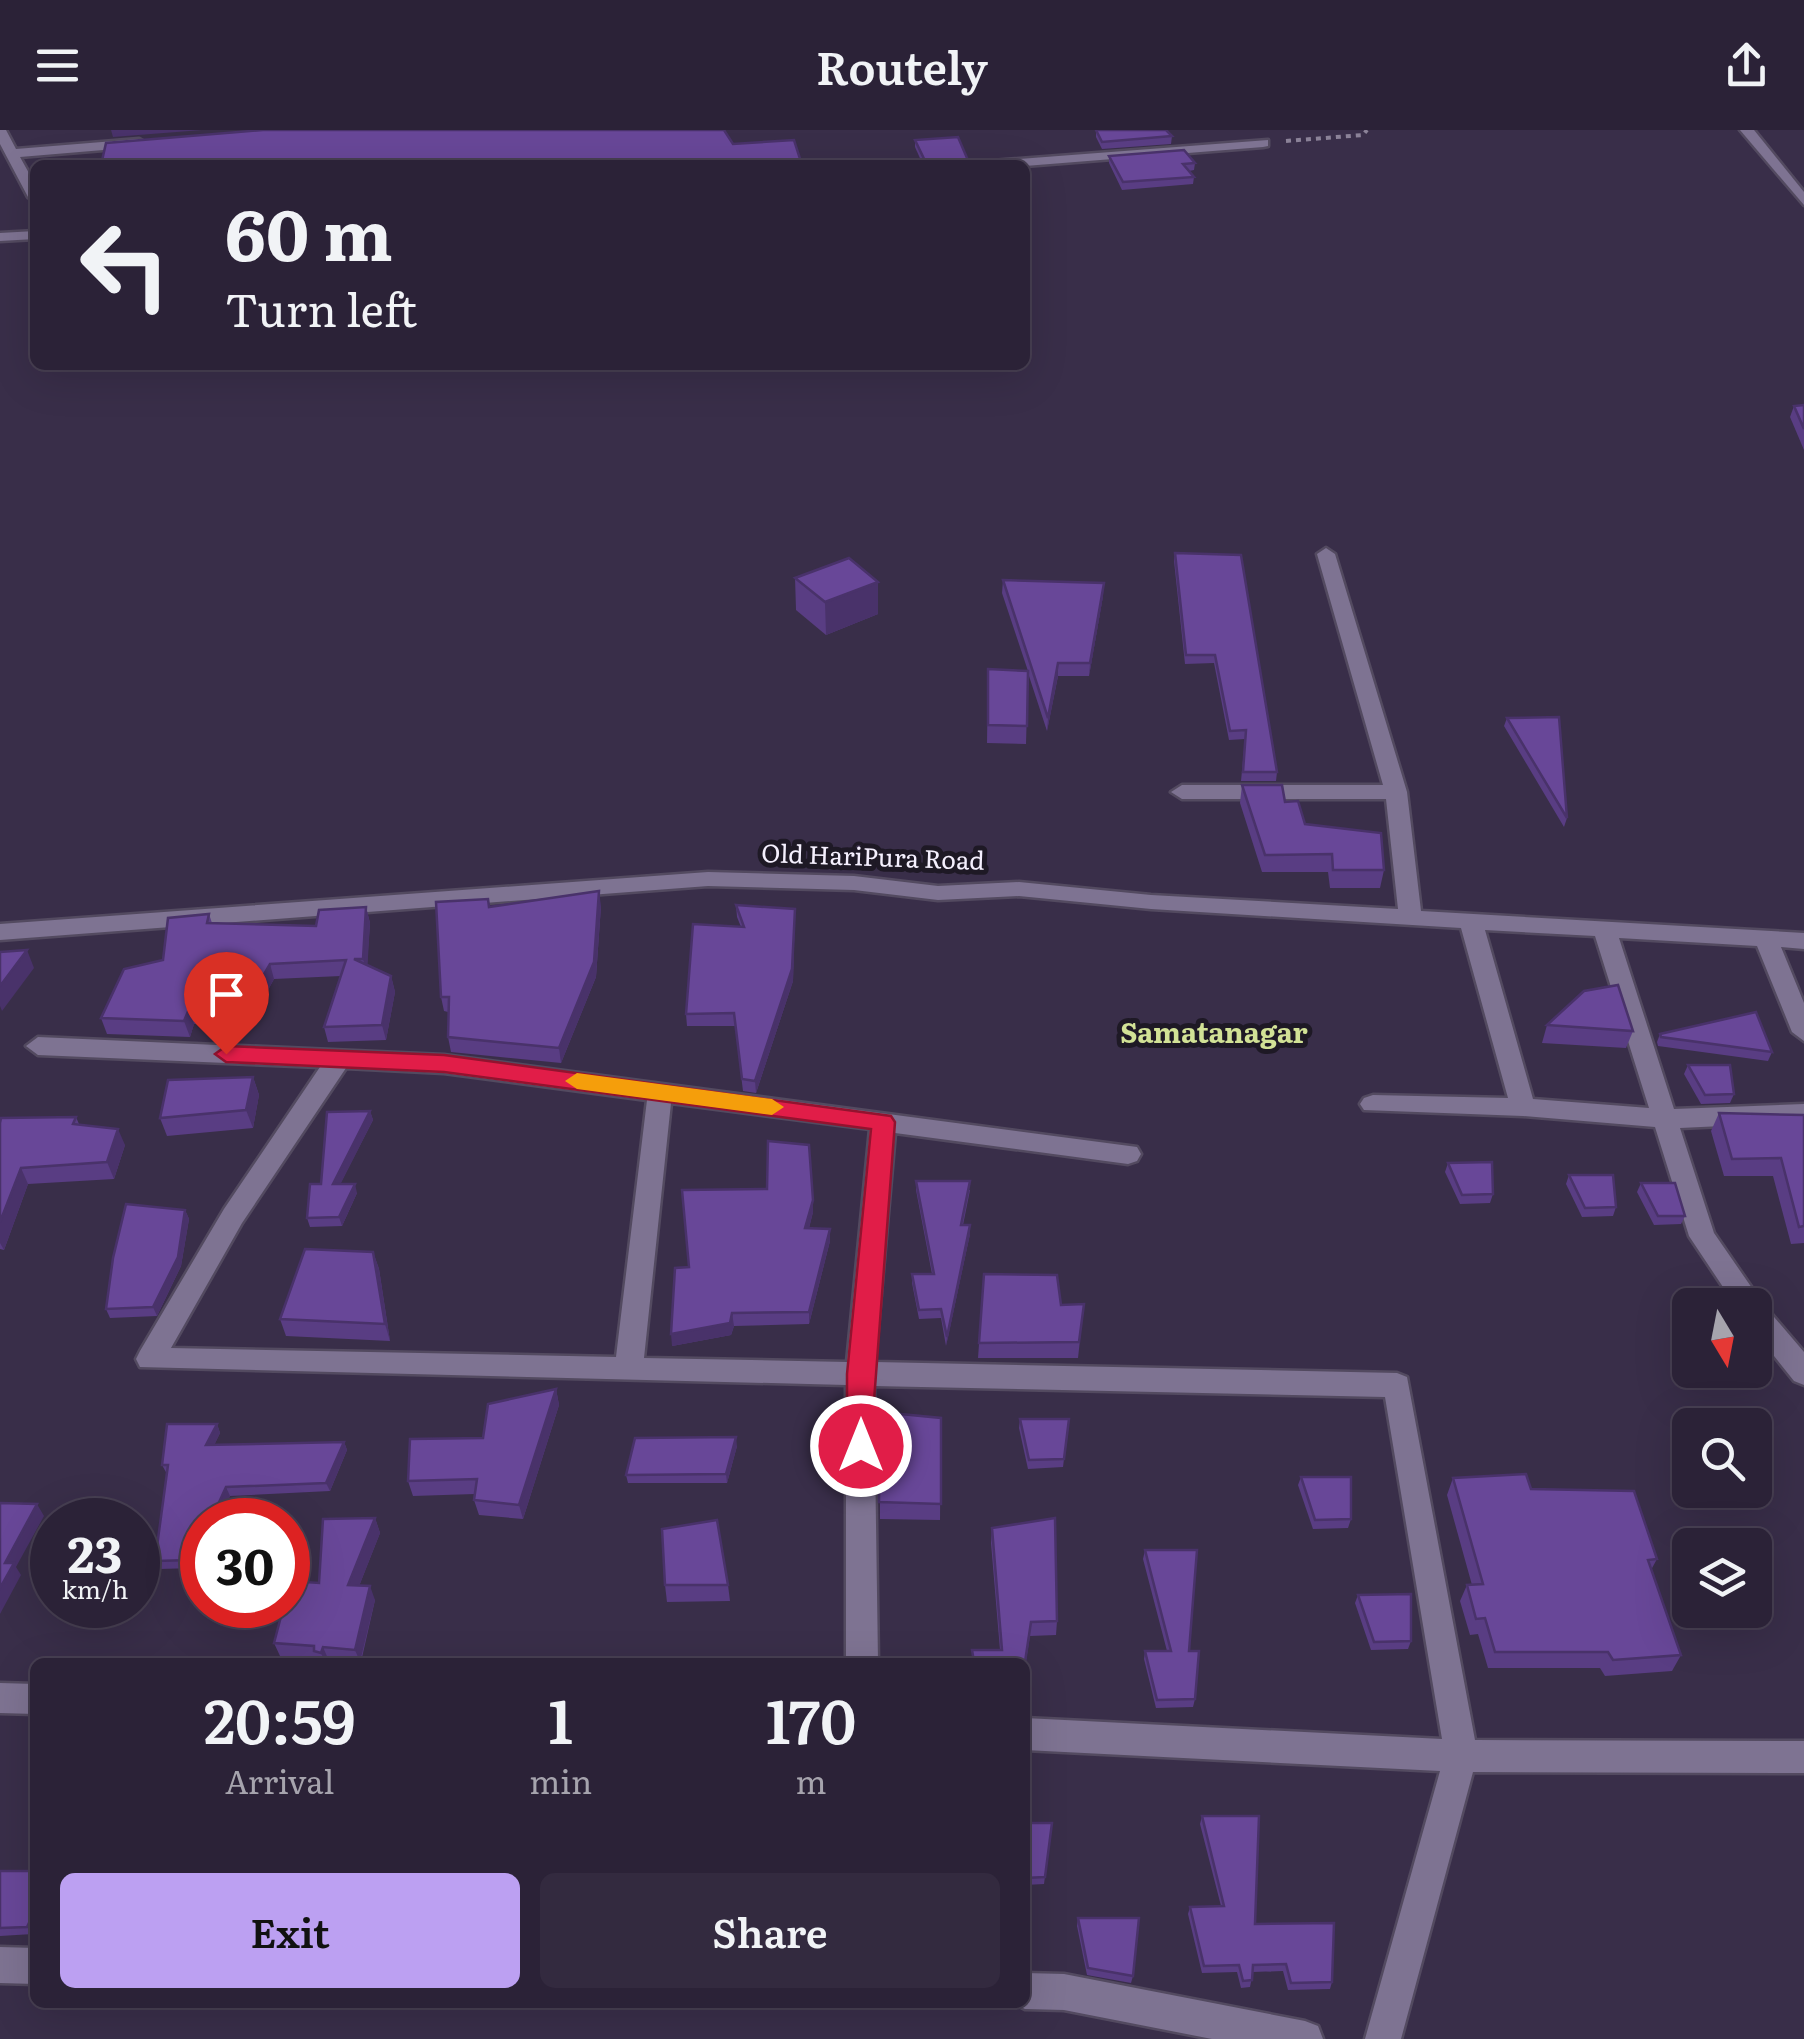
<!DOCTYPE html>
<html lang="en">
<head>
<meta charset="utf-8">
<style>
  body { margin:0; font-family:Literata,serif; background:#332a3f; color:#f1f3f6; height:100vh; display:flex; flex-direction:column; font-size:38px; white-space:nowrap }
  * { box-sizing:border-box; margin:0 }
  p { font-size:32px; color:#a6a4ad }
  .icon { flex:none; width:55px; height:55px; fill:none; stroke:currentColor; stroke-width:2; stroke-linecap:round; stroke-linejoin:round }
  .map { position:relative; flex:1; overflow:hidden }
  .sheet { position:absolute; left:30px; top:1528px; width:1000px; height:350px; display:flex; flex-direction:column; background:#2b2237; border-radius:15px; box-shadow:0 10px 40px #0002,0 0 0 2px #473f52 }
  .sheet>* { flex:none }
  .top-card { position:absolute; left:30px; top:30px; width:1000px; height:210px; border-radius:15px; box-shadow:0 10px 40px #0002,0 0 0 2px #473f52; background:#2b2237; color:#f1f3f6; overflow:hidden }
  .needle { width:65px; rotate:170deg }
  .controls { position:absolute; left:1672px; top:1158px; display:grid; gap:20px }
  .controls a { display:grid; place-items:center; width:100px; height:100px; border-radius:15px; background:#2b2237; box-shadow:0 10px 40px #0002,0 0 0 2px #473f52; font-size:50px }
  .speed { position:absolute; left:30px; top:1368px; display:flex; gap:20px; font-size:50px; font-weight:700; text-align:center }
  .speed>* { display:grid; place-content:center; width:130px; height:130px; border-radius:50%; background:#2b2237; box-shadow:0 10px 40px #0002,0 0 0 2px #473f52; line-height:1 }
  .speed small { font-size:25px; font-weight:400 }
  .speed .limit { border:15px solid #d22; background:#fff; color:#111 }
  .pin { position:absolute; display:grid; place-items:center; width:85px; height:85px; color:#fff; margin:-102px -42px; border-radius:50% 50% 50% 0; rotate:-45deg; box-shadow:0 0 10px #0007 }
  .pin .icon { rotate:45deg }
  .me { position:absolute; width:110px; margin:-55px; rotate:0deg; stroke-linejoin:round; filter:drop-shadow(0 0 8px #0008) }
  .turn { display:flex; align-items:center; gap:35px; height:210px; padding:0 30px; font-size:45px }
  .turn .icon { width:130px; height:130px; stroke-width:2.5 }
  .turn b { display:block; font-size:70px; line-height:85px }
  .eta { display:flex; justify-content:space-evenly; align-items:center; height:170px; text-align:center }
  .eta b { font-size:60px; font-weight:600; line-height:70px }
  .cta { display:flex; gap:20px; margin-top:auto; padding:20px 30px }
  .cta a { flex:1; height:115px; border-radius:15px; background:#bca0f2; color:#111; font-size:40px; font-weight:600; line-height:115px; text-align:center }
  .cta a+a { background:#332a3f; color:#f1f3f6 }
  header { display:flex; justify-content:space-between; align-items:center; height:130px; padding:0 30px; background:#2b2237; font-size:45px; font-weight:600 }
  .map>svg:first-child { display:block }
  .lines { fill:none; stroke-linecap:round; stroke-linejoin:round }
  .street-casing { stroke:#534a60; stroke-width:5 }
  .path { stroke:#8b8298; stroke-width:4; stroke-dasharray:5 5; stroke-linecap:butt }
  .street { fill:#7e7392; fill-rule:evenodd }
  .wall { fill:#593d83 }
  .shaded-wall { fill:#49326a }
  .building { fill:#684798; stroke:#49326a; stroke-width:2.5 }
  .route { fill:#e11d48; stroke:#92132f; stroke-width:2.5 }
  .slow { fill:#f59e0b }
  .labels { text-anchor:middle; stroke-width:10; stroke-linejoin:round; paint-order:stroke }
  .street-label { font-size:25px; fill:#f5f0fe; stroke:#1e1925 }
  .neighbourhood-label { font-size:28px; font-weight:bold; fill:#d2e296; stroke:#1e1925 }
</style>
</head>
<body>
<header><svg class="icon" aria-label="menu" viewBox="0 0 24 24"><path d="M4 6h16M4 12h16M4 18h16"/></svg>Routely<svg class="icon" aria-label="share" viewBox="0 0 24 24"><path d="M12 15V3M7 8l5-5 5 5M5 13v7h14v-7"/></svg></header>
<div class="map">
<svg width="1804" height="1909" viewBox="0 0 1804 1909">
  <rect width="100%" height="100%" fill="#392e49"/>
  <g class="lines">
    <defs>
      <g id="street">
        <path d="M0,0H6L16,19L139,9L146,13L139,17L20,27L35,54V71L28,67L0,14Z"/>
        <path d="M1740,0H1754L1804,62V75Z"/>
        <path d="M1268,10V16L1263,17L1025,36L985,35L992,31Z"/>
        <path d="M35,101V109L0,111V103Z"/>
        <path d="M1326,418L1335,424L1407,662L1421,781L1804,803V819L1781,817L1804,873V911L1792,902L1757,816L1619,808L1674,979L1804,974V992L1680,998L1714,1103L1763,1174L1804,1222V1255L1794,1251L1755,1202V1175H1735L1689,1106L1655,997L1523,986L1364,980L1360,974L1364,968L1373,965L1508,968L1461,798L1151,779L1019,766L938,770L854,760L708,756L0,810V794L708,742L854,746L938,756L1019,752L1151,765L1398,779L1386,669H1182L1171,662L1182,655H1383L1317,424ZM1485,800L1595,806L1649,978L1533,969Z"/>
        <path d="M38,907L444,925L1137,1017L1141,1024L1137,1031L1128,1034L895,1003L875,1232L1397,1243L1407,1247L1475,1610L1804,1611V1643L1473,1642L1401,1909H1365L1440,1641L1025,1620V1588L1442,1609L1385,1267L874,1256L878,1532H846V1255L140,1237L136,1229L140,1221L224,1079L320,937L38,925L26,916ZM346,938L444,943L647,970L616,1227L171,1218L242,1093ZM671,973L870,999L847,1232L644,1228Z"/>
        <path d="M0,1553L35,1554V1584L0,1583Z"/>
        <path d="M0,1817L35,1818V1854L0,1853Z"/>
        <path d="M1025,1843L1064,1844L1305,1891L1318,1896L1323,1909H1212L1064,1880L1025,1879L1012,1872H1025Z"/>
      </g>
    </defs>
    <use href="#street" class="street-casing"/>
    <path class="path" d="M1286,11L1363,5L1367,0"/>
    <use href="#street" class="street"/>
  </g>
  <g class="wall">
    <path d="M1096,0L1172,6L1171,14L1102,19L1096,7Z"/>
    <path d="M915,10L970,35H923L915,17Z"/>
    <path d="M1109,26L1195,33L1194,40L1189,41L1194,47L1193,54L1122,60L1109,33Z"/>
    <path d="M1804,275V320L1790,287L1794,276Z"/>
    <path d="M1175,423L1277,642L1276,651H1241L1245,609L1229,610L1214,533L1185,534L1174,431Z"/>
    <path d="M795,448L878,452V484L826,505L796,480Z"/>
    <path d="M1003,450L1103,466L1089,546H1058L1047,601L1028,543L1026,614L987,613L988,540L1028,541L1002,463Z"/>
    <path d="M1507,588L1567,688L1564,697L1504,596Z"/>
    <path d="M1242,655L1285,672L1305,694L1384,740L1380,758H1330L1328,742H1262L1240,673Z"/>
    <path d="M736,775L795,779L793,851L756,963L743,961L735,896H687L686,884L741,797L737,787Z"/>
    <path d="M601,776L596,847L561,933L451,922L448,907V882L444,881L441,867L490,777Z"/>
    <path d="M366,777L370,793L367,835L391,846L395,862L386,910L328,912L324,897L341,846L274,849L251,891L194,894L190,907L107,904L101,888L163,830L209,784L212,793L316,796Z"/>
    <path d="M1547,895L1633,901L1626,918L1542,913Z"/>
    <path d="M1660,904L1772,922L1768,931L1658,916L1657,912Z"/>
    <path d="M1688,935L1734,964L1730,973L1701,974L1684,944Z"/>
    <path d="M253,947L259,965L253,998L167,1006L160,988Z"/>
    <path d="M370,981L373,990L340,1054L357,1063L342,1096L310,1097L307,1088L321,1054Z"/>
    <path d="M1719,983L1804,985V1113L1791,1114L1773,1046H1724L1711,1001Z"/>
    <path d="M76,987L79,994L125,1015L114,1049L28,1054L4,1120L0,1119V993Z"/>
    <path d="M1448,1033L1493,1064L1490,1073L1460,1074L1445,1042Z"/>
    <path d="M1569,1045L1616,1077L1613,1086L1582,1087L1566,1054Z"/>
    <path d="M916,1051L970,1060L963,1095H970V1104L946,1216L941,1188L919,1189L912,1153V1144H932L916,1060Z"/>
    <path d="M1641,1053L1685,1086L1681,1094L1654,1095L1637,1062Z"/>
    <path d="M185,1080L189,1089L181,1136L157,1186L110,1188L106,1179Z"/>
    <path d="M813,1082L809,1098L830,1111L809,1194L734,1196L731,1205L672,1216L689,1137Z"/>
    <path d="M373,1122L379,1139L390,1211L286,1206L280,1189Z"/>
    <path d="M984,1144L1061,1175L1084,1174L1078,1228H978Z"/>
    <path d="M556,1259L559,1275L523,1389L479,1385L474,1370L475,1364L413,1366L408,1351L483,1308Z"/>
    <path d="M880,1282L941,1288L940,1390L880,1389Z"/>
    <path d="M1020,1289H1069L1063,1337L1028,1339L1019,1298Z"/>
    <path d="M217,1294L220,1303L214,1315L344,1312L347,1320L330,1361L230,1366L196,1438L159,1439L155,1431L167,1344L162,1335Z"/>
    <path d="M737,1316L727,1353H628L626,1345Z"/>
    <path d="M1301,1347L1351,1389L1348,1398L1313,1399L1298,1355Z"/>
    <path d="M1453,1348L1531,1359L1657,1429L1651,1440L1681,1525L1672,1541L1605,1546L1600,1538H1488L1478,1504L1470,1505L1460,1471L1467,1455H1472L1447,1365Z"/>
    <path d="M375,1388L380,1403L359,1456L375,1470L361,1532L329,1531V1532H319L318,1530L280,1526L274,1513L319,1453Z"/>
    <path d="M992,1398L1057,1491L1056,1505L1030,1506L1025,1537V1532H972V1520H1000L991,1413Z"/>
    <path d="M1145,1420L1189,1521L1195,1569L1193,1577L1156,1578L1144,1529L1145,1521H1167L1143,1429Z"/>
    <path d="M665,1455H728L730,1471L667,1472Z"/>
    <path d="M1358,1465L1411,1511L1408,1519L1371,1520L1355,1473Z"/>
    <path d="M1202,1686L1255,1794L1332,1852L1330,1859L1288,1860L1283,1841L1253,1842L1250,1857L1241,1858L1237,1842L1202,1843L1188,1784L1190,1777L1221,1776L1200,1694Z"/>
    <path d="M1025,1693H1052L1044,1754L1025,1755Z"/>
    <path d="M0,1741H35V1800L33,1804L0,1806Z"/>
    <path d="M1078,1788L1133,1846L1131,1853L1087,1845L1077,1796Z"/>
  </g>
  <g class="shaded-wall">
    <path d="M111,0H202L113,7Z"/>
    <path d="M878,452V484L826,505L825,472Z"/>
    <path d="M1104,453L1103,466L1089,546L1090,533Z"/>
    <path d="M1058,533V546L1047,601L1048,588Z"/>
    <path d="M599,761L601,776L596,847L561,933L559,918Z"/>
    <path d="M366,777L370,793L367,844L363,829Z"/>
    <path d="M795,779L793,851L756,963L755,951Z"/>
    <path d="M27,820L34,838L2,881L0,876V856Z"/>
    <path d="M270,834L274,849L251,891L246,875Z"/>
    <path d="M391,846L395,862L386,910L382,895Z"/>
    <path d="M189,879L194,894L190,907L184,891Z"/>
    <path d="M253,947L259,965L253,998L246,980Z"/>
    <path d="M370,981L373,990L336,1063L333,1054Z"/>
    <path d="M118,999L125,1015L114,1049L107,1032Z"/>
    <path d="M21,1038L28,1054L4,1120L0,1113V1092Z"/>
    <path d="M355,1054L357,1063L342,1096L339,1087Z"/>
    <path d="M813,1070V1082L806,1110L805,1098Z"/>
    <path d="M185,1080L189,1089L181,1136L157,1186L153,1177Z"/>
    <path d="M970,1095V1104L946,1216L947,1207Z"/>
    <path d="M830,1099V1111L809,1194V1182Z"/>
    <path d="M373,1122L379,1139L390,1211L385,1194Z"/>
    <path d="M732,1183L734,1196L731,1205L672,1216L671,1204Z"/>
    <path d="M556,1259L559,1275L523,1389L519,1375Z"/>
    <path d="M217,1294L220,1303L210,1324L206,1315Z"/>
    <path d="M736,1307L737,1316L727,1353L726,1344Z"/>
    <path d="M344,1312L347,1320L330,1361L326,1353Z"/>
    <path d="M226,1357L230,1366L218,1390H211Z"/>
    <path d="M37,1374L44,1386L16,1437L21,1445L0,1484V1458L5,1433Z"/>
    <path d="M375,1388L380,1403L354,1469L348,1455Z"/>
    <path d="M202,1408V1425L196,1438L192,1430Z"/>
    <path d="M370,1456L375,1470L360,1532L355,1520Z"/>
    <path d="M323,1517L329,1531V1532H325L321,1523Z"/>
    <path d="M35,1780V1800L33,1804L27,1797Z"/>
  </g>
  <g class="building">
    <path d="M263,0H724L733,14L794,10L802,35H101L106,13Z"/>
    <path d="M1096,0H1166L1172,6L1102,12Z"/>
    <path d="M958,7L970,35H927L915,10Z"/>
    <path d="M1184,20L1195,33L1183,34L1194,47L1123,52L1109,26Z"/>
    <path d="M1804,275V299L1794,276Z"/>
    <path d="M1175,423L1241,425L1277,642H1243L1246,600L1230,601L1215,525H1186Z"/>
    <path d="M849,428L878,452L825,472L795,448Z"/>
    <path d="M1003,450L1104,453L1090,533H1058L1048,588Z"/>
    <path d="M988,539L1028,541L1027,596L988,595Z"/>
    <path d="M1559,587L1567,688L1507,588Z"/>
    <path d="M1242,655H1282L1285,672L1298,671L1305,694L1381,703L1384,740H1333L1332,724L1265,725Z"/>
    <path d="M599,761L594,832L559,918L448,907L449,867H441L436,772L488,769L489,777Z"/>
    <path d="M736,775L795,779L792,839L755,951L742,949L734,883L686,884L693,794L744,797Z"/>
    <path d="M366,777L363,829H354L391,846L382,895L324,897L346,830L270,834L246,875L189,879L184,891L101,888L124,839L163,830L168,788L209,784L207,793L316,796L319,780Z"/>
    <path d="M27,820L0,856V822Z"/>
    <path d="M1618,855L1633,901L1547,895L1584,861Z"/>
    <path d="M1756,882L1772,922L1661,907L1660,904Z"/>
    <path d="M1688,935H1730L1734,964L1705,965Z"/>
    <path d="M253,947L246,980L160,988L168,950Z"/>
    <path d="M370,981L333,1054H355L339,1087L307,1088L310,1054H321L327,982Z"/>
    <path d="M1719,983L1804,985V1096L1799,1097L1781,1028L1732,1029Z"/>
    <path d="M76,987L73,994L118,999L107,1032L21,1038L0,1092V993L1,988Z"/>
    <path d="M768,1011L809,1015L813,1070L805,1098L830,1099L809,1182L732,1183L730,1193L671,1204L675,1138L689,1137L682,1060L767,1059Z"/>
    <path d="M1492,1032L1493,1064L1462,1065L1448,1033Z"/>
    <path d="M1569,1045H1613L1616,1077L1585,1078Z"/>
    <path d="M916,1051H970L961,1095H970L947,1207L941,1179L919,1180L912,1144H934Z"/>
    <path d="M1641,1053H1675L1685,1086H1658Z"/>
    <path d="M126,1074L185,1080L178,1127L153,1177L106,1179L113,1128Z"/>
    <path d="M305,1119L373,1122L385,1194L280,1189Z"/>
    <path d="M984,1144L1057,1145L1061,1175L1084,1174L1079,1212L979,1213Z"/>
    <path d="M556,1259L519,1375L474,1370L477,1349L408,1351L410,1309L483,1308L488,1274Z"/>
    <path d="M880,1282L941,1288V1374L879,1372Z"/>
    <path d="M1020,1289H1069L1064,1329L1029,1330Z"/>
    <path d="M167,1294H217L206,1315L344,1312L326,1353L226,1357L211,1390H202V1408L192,1430L155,1431L168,1335H162Z"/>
    <path d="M736,1307L726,1344L626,1345L635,1308Z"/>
    <path d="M1526,1344L1531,1359L1634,1361L1657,1429L1648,1430L1681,1525L1613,1530L1608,1522H1495L1485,1488L1476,1489L1467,1455L1483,1454L1453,1348Z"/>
    <path d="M1301,1347H1351V1389L1315,1390Z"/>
    <path d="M0,1373L37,1374L5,1433H14L0,1458Z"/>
    <path d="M375,1388L348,1455L370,1456L355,1520L323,1517L321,1523L314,1521V1516L274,1513L284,1475H288V1460L290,1451L319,1453L323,1389Z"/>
    <path d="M1055,1388L1057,1491L1031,1492L1025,1532H974L972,1520H1002L992,1398Z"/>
    <path d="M717,1390L728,1455H665L662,1399Z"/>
    <path d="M1145,1420H1197L1189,1521H1199L1195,1569L1157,1570L1145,1521H1171Z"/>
    <path d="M1411,1464V1511L1374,1512L1358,1465Z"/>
    <path d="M1202,1686H1259L1255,1794L1334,1793L1332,1852L1291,1853L1286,1834L1253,1835L1252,1850L1243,1851L1239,1835L1204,1836L1190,1777L1224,1776Z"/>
    <path d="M1025,1693H1052L1045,1747L1025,1748Z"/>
    <path d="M0,1741H35V1780L27,1797L0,1798Z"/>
    <path d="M1078,1788H1139L1133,1846L1088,1838Z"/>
  </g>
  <path class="route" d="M226,916L444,925L891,986L895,992L870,1324H851L847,1316V1244L871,999L444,942L226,932L215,924Z"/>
  <path class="slow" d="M577,943L772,969L784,977L772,985L577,959L565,951Z"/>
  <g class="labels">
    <g class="street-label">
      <text transform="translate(873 727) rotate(2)" y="9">Old HariPura Road</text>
    </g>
    <g class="neighbourhood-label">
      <text x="1214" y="913">Samatanagar</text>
    </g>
  </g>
</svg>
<div class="controls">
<a><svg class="needle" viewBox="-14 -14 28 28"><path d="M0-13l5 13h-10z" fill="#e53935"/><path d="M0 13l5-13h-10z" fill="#a6a4ad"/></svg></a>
<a><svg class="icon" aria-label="search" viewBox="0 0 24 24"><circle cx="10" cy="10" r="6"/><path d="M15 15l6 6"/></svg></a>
<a><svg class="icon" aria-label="layers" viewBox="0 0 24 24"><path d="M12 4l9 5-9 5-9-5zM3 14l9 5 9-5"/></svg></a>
</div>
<div class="speed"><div>23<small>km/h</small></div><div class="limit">30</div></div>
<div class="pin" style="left:226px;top:924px;background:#d93025"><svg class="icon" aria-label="arrive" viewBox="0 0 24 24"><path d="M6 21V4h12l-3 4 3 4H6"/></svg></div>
<svg class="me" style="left:861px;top:1316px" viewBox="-20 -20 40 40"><circle r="17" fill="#e11d48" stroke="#fff" stroke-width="3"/><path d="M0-11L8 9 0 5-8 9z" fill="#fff"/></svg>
<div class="top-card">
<div class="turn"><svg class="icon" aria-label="left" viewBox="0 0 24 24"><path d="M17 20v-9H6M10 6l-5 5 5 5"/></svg><div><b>60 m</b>Turn left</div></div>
</div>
<section class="sheet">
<div class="eta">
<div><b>20:59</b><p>Arrival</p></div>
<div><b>1</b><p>min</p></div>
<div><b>170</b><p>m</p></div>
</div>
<div class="cta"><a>Exit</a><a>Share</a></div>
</section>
</div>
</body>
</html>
